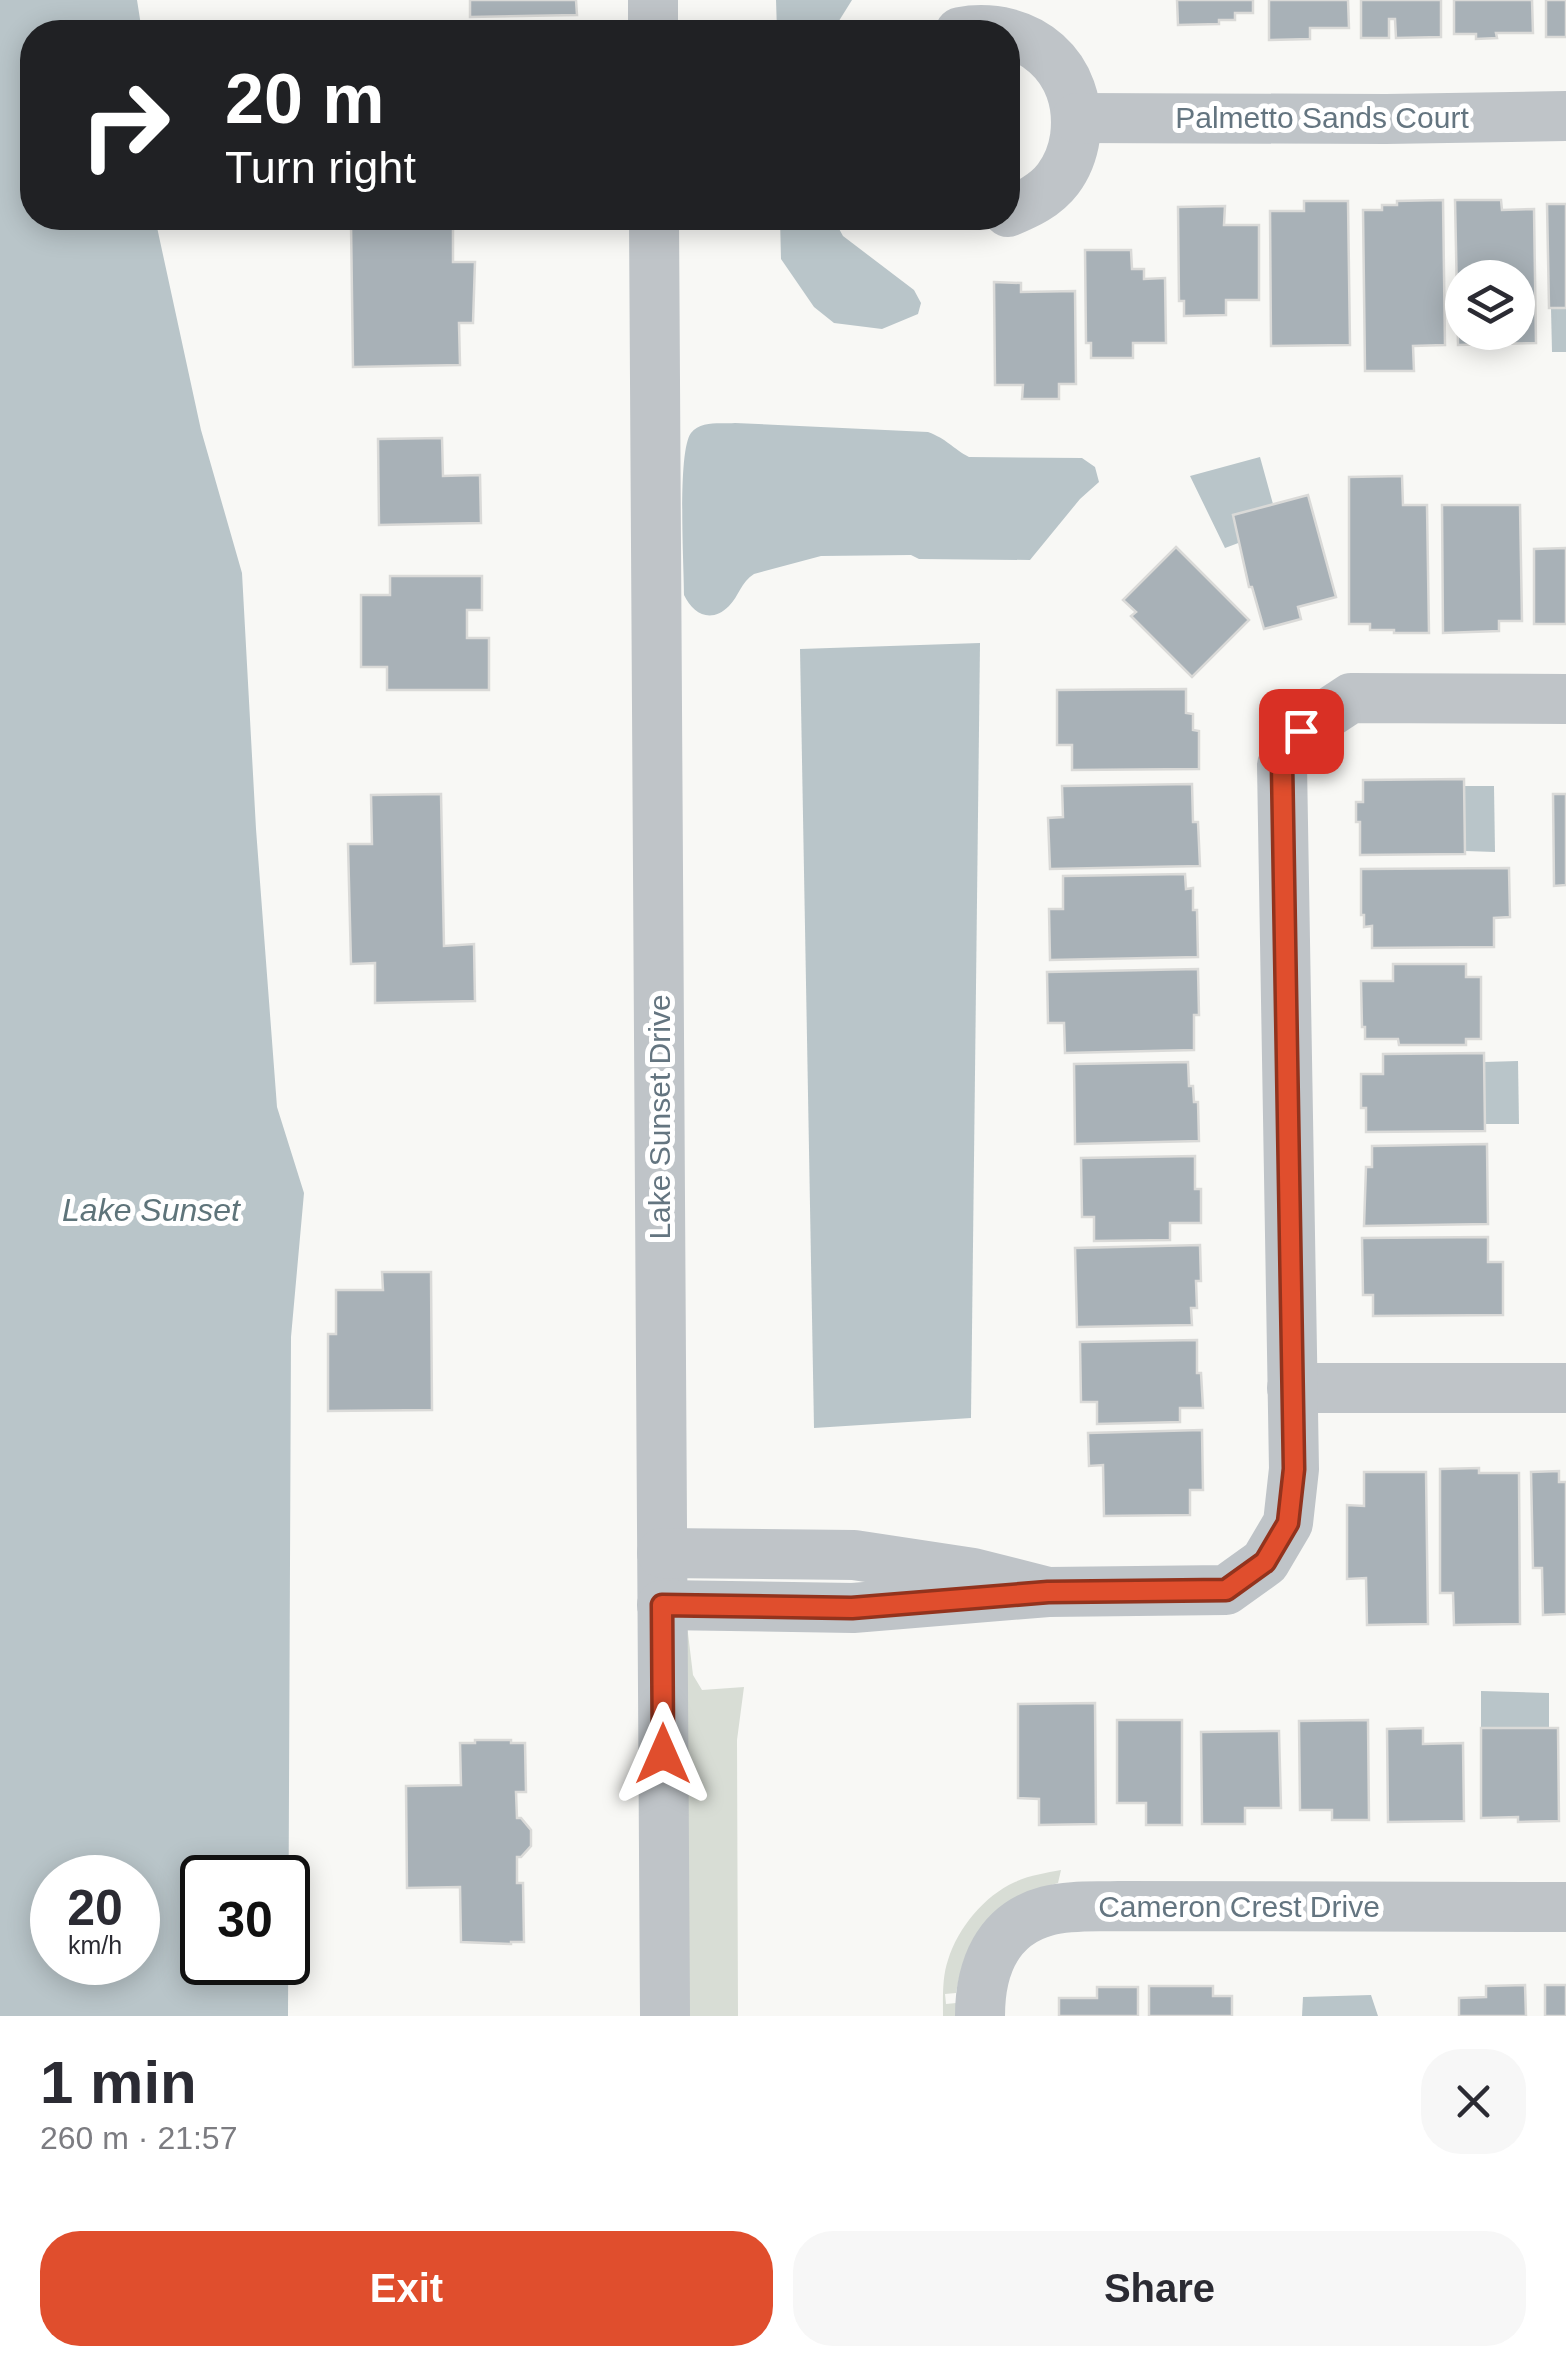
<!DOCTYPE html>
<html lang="en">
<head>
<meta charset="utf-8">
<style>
  body { margin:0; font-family:Arial,sans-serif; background:#f7f7f7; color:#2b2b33; height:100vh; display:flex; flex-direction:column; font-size:38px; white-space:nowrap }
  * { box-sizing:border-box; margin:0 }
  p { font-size:32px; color:#7c7c81 }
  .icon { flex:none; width:55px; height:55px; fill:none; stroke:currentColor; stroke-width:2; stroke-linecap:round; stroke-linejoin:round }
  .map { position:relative; height:2016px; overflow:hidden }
  .sheet { display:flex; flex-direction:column; background:#fff; flex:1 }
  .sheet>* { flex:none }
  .top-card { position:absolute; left:20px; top:20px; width:1000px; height:210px; border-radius:40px; box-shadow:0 5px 25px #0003; background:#202124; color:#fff; overflow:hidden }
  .fabs { position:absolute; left:1445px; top:260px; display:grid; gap:20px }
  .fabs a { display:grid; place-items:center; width:90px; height:90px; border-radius:50%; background:#fff; box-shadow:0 5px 25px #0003; font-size:50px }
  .speed { position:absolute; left:30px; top:1855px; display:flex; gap:20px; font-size:50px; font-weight:700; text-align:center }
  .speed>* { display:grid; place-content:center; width:130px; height:130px; border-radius:50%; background:#fff; box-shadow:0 5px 25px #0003; line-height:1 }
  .speed small { font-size:25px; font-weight:400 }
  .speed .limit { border:5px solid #111; border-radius:15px; background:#fff; color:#111 }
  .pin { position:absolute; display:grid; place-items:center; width:85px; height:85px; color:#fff; margin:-42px; border-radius:20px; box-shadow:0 5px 15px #0006 }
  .me { position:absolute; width:110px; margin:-55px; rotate:0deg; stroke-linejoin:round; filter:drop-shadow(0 0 8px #0008) }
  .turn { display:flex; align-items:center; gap:35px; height:210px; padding:0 40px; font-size:45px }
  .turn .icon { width:130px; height:130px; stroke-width:2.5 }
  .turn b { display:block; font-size:70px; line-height:85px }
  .round { display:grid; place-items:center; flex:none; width:105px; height:105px; border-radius:40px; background:#f7f7f7 }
  .head { display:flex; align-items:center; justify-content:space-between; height:170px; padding:0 40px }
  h1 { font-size:60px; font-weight:700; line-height:75px }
  .primary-button { display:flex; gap:20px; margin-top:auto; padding:20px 40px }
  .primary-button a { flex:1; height:115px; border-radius:40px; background:#e04e2d; color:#fff; font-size:40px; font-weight:700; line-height:115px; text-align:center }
  .primary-button a+a { background:#f7f7f7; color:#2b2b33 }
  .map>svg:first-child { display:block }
  .green { fill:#d8ddd5 }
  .water { fill:#b9c5c9; fill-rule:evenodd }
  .building { fill:#a8b1b7; stroke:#dadad8; stroke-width:2.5; fill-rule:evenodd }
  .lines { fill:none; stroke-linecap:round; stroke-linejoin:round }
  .minor { stroke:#bfc4c8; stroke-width:50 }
  .route-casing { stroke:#92331d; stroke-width:25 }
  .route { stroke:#e04e2d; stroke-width:18 }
  .labels { text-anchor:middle; stroke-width:10; stroke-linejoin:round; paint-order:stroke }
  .street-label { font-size:30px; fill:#647580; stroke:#fff }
  .water-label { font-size:32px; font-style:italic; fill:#5e747a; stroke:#fff }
</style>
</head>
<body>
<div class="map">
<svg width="1566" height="2016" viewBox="0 0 1566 2016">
  <rect width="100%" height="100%" fill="#f8f8f5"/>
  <g class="green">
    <path d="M679,1592L687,1625L693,1675L702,1690L744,1687L737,1740L738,2016H682Z"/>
    <path d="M1061,1870L1058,1883C1042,1887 1029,1895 1015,1903C973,1928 965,1947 956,1993L945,1994L946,2004L956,2003V2016H943C943,1998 942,1977 948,1960C958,1928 984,1896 1015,1882C1030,1875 1046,1873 1061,1870Z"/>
  </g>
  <g class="water">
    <path d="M0,0H137L142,32H32V218H155L201,430L242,573L256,829L277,1107L304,1193L291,1337L288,2016H0ZM52,1878H138V1962H52ZM202,1878H288V1962H202Z"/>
    <path d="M776,0H852L832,32H777Z"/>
    <path d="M780,218H833L843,236L914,290L921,303L918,314L882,329L834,323L814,307L781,259Z"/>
    <path d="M1551,308H1566V352H1552Z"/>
    <path d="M735,423L928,432C947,439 952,448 969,457L1082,458L1095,467L1099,482L1080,499L1030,560L919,559L911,555L821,556L754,574C741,582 739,596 729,606C711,624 693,614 684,595C684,565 677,452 691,433C701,420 721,424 735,423Z"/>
    <path d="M1260,457L1273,504L1234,515L1241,542L1225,548L1190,476Z"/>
    <path d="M980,643L971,1418L814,1428L800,649Z"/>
    <path d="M1464,786H1494L1495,852L1465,851Z"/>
    <path d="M1518,1061L1519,1124H1485L1484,1062Z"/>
    <path d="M1481,1691L1549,1693V1728H1481Z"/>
    <path d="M1371,1995L1378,2016H1302L1303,1997Z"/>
  </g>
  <g class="building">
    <path d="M470,0H576L577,15L470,17Z"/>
    <path d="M1177,0H1253V13H1235V20H1219V24L1178,25Z"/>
    <path d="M1269,0H1348L1349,28H1310V39L1269,40Z"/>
    <path d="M1361,0H1441V37L1396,38L1395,19H1389V38H1361Z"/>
    <path d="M1454,0H1532L1533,33H1496L1497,38L1476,39V34H1454Z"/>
    <rect x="1546" y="0" width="20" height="37"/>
    <path d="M1443,200L1445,345L1413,346L1414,371H1365L1363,210H1382V205H1397V201Z"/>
    <path d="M1455,200H1501L1502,210L1534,209L1536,343L1458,345ZM1462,278H1518V332H1462Z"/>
    <path d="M1304,201H1348L1350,345L1271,346L1270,211H1304Z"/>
    <path d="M1547,204H1566V308H1549Z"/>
    <path d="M1225,206L1224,225H1259V300H1226V315L1184,316V301H1179L1178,207Z"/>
    <path d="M453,224V262H475L473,323H459L460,365L353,367L351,225Z"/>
    <path d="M1085,250H1131L1132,269H1144V279L1165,278L1166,343H1133V358H1091V343H1086Z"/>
    <path d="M994,282L1021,283V292L1075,291L1076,384H1059V399H1022L1023,385H995Z"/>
    <path d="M442,438L443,476L480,475L481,523L379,525L378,439Z"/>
    <path d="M1402,476L1403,505H1427L1429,633H1394V630H1370V624H1349V477Z"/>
    <path d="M1308,495L1336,597L1298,607L1301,619L1264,629L1252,587H1249L1233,515Z"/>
    <path d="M1442,505H1520L1522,621H1499V631L1443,633Z"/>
    <path d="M1176,547L1249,620L1192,677L1131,616L1136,612L1123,600Z"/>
    <path d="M1566,548V624H1534V549Z"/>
    <path d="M390,576H482V610H467V638H489V690H387V667H361V595H390Z"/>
    <path d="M1186,689V713L1193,714V730L1199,731V769L1072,770V745H1057V690Z"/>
    <path d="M1464,779L1465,854L1360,855V822H1356V802H1363V780Z"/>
    <path d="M1192,784L1193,822H1198L1200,866L1050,869L1048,818L1063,817L1062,786Z"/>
    <path d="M441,794L444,946L474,944L475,1001L375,1003V963L351,964L348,844H372L371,795Z"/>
    <path d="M1553,794H1566V885L1554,886Z"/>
    <path d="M1509,868L1510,917L1494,918V947L1372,948V926L1364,927V915H1361V869Z"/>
    <path d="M1185,874L1186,889L1193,888V910H1197L1198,957L1050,960L1049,909H1063V876Z"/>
    <path d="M1393,964H1466V977H1481V1039H1466V1045H1399L1398,1039H1365V1027H1362L1361,981H1393Z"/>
    <path d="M1198,969L1199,1015H1194V1050L1065,1053L1064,1023H1048L1047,972Z"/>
    <path d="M1484,1053L1485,1131L1366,1132V1108H1361V1074H1383V1054Z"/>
    <path d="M1188,1062L1189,1086H1193L1194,1102H1198L1199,1141L1075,1144L1074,1064Z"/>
    <path d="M1487,1144L1488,1224L1364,1226L1366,1167H1372V1146Z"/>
    <path d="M1195,1156V1189H1201V1223H1170V1240L1094,1241V1217H1082L1081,1158Z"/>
    <path d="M1488,1237V1262H1503V1315L1373,1316V1295H1363L1362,1238Z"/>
    <path d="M1200,1245L1201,1281H1196L1197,1308H1191L1192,1325L1077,1327L1075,1248Z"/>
    <path d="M382,1272H431L432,1410L328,1411V1334H336V1290H383Z"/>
    <path d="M1197,1340V1373H1201L1203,1408H1180V1422L1097,1424V1402H1081L1080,1342Z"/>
    <path d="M1202,1430L1203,1490H1190V1515L1104,1516L1103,1465L1089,1466L1088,1433Z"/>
    <path d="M1479,1468V1473H1519L1520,1624L1454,1625L1453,1593H1440V1469Z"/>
    <path d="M1559,1471V1482H1566V1614L1543,1615L1542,1568H1533L1531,1472Z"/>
    <path d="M1364,1472H1426L1428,1624L1367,1625L1366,1578L1347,1579V1505L1364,1506Z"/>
    <path d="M1095,1703L1096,1824L1039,1825V1799L1018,1798V1704Z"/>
    <path d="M1117,1720H1182V1825H1146V1803H1117Z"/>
    <path d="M1368,1720L1369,1820H1332V1810H1300L1299,1721Z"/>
    <path d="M1423,1728V1744L1463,1743L1464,1821L1388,1822L1387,1729Z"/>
    <path d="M1481,1728H1558L1559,1821L1518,1822V1817L1481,1818Z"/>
    <path d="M1279,1731L1281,1808H1245V1824H1202L1201,1732Z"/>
    <path d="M475,1740H511V1743H525L526,1792H516L517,1818H521L531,1830V1846L521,1857H517V1883H523L524,1942H511V1944L461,1942L460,1887L407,1888L406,1786L461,1785L460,1743H475Z"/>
    <path d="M1525,1985L1526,2016H1459V1998L1486,1997V1986Z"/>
    <rect x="1545" y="1985" width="21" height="31"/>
    <path d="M1149,1986H1213V1996H1232V2016H1149Z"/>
    <path d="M1097,1987H1138V2016H1059V1998H1097Z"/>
  </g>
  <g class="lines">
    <g class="minor">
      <path d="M653,0V32"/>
      <path d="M960,32C1028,20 1084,67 1075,137C1073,151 1067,167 1058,179C1045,196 1027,204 1008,212"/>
      <path d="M1077,118L1386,119L1566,116"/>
      <path d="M654,218L665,2016"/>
      <path d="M1292,1388H1566"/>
      <path d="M662,1553L854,1555L973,1573L1048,1592L853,1608L662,1605"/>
      <path d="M1048,1592L1226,1590L1265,1562L1288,1523L1294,1469L1282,765L1301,731L1351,698L1566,699"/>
      <path d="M980,2016C980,1969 997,1924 1047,1911C1070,1905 1095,1907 1119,1906L1566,1907"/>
    </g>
  </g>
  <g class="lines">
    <defs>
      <path id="route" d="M663,1754L662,1605L852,1608L1048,1592L1226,1590L1265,1562L1288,1523L1294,1469L1282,764L1301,731"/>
    </defs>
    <use href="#route" class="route-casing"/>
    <use href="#route" class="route"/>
  </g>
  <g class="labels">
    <g class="street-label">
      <text x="1322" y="128">Palmetto Sands Court</text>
      <text transform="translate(660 1117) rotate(-90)" y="10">Lake Sunset Drive</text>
      <text x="1239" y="1917">Cameron Crest Drive</text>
    </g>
    <g class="water-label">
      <text x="151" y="1221">Lake Sunset</text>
    </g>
  </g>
</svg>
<div class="fabs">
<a><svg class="icon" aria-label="layers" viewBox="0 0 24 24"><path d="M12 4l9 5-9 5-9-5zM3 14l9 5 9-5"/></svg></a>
</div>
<div class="speed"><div>20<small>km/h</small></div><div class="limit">30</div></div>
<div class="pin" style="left:1301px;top:731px;background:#d93025"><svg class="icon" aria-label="arrive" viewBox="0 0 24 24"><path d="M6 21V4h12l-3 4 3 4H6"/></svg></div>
<svg class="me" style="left:663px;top:1754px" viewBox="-20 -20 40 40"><path d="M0-17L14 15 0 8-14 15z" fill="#e04e2d" stroke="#fff" stroke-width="4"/></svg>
<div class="top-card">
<div class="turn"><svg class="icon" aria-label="right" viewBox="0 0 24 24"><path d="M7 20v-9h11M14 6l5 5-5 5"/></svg><div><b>20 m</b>Turn right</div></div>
</div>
</div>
<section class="sheet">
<div class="head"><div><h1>1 min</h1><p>260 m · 21:57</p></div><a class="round"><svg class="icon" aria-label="close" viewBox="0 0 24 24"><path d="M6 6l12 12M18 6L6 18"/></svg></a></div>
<div class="primary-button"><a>Exit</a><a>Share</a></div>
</section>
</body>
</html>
